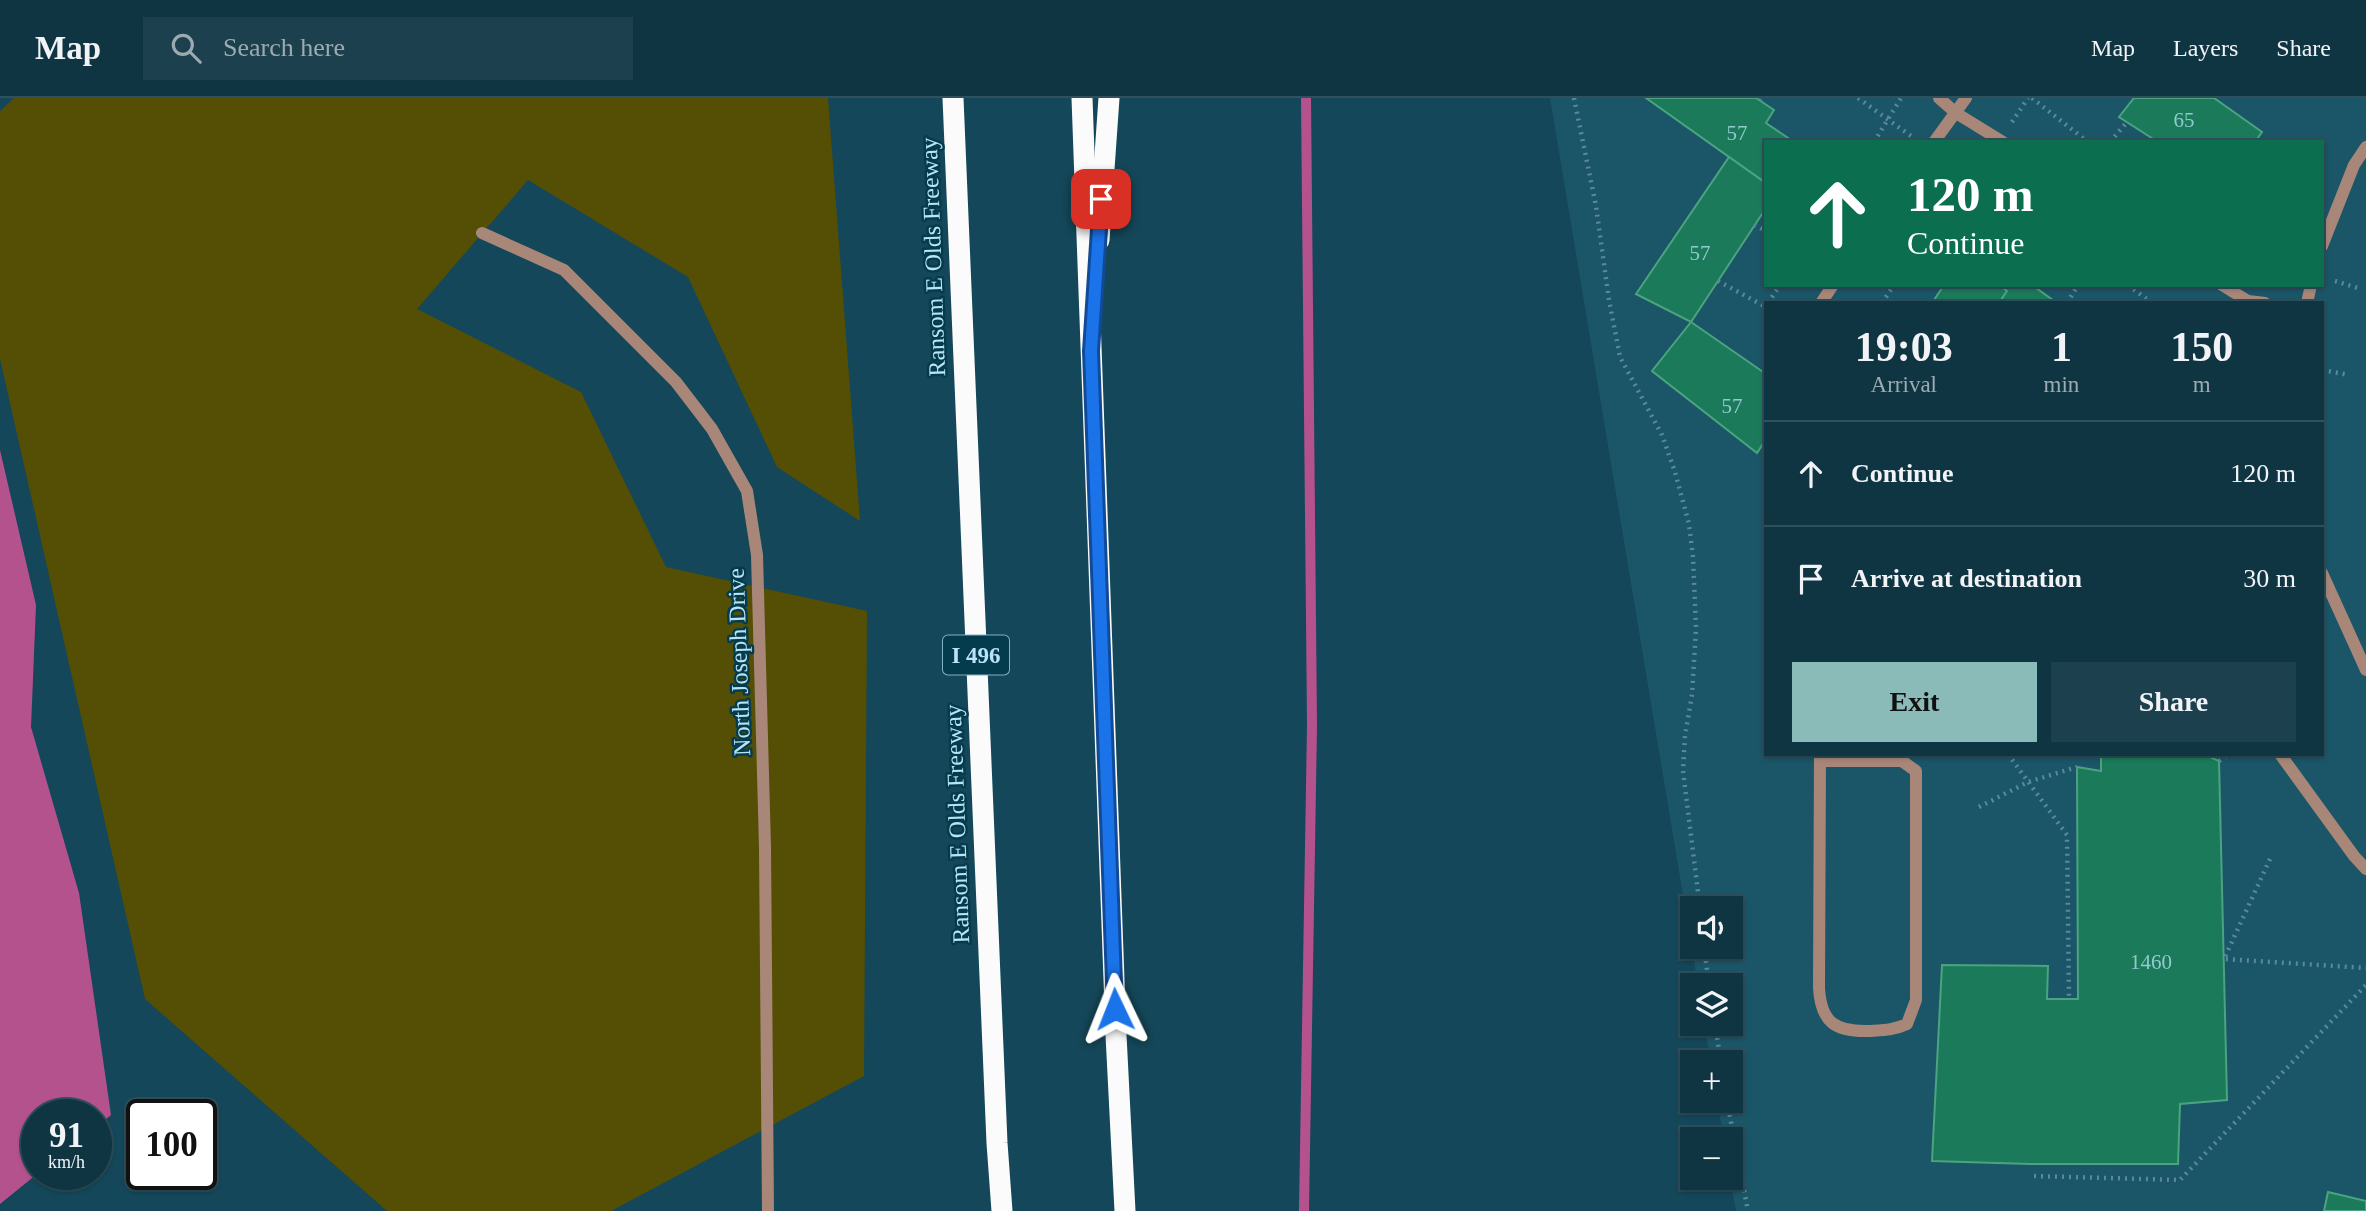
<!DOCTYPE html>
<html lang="en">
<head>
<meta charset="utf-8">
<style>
  body { margin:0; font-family:Georgia,serif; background:#1d404e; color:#f1f3f6; height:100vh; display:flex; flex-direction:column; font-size:26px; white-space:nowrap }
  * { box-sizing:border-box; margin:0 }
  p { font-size:23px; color:#9babb2 }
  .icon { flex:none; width:38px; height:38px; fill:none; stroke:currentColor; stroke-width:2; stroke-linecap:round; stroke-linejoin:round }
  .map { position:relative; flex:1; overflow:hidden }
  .side { position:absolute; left:1764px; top:203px; width:560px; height:455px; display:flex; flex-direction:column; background:#0f3543; border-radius:0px; box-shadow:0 2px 5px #0004,0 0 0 2px #2f505c }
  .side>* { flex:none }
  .hud { position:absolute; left:1764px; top:42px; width:560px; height:147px; border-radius:0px; box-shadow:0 2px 5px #0004,0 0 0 2px #2f505c; background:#0b6e4f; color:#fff; overflow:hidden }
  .fabs { position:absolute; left:1680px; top:798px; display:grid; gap:14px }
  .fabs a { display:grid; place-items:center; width:63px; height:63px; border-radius:0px; background:#0f3543; box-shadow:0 2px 5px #0004,0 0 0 2px #2f505c; font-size:35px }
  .speed { position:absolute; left:21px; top:1001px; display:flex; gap:14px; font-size:35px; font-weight:700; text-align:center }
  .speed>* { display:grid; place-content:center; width:91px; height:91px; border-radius:50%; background:#0f3543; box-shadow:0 2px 5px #0004,0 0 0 2px #2f505c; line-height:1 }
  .speed small { font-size:18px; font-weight:400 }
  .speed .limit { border:4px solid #111; border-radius:10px; background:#fff; color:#111 }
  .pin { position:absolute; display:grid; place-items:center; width:60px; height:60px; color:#fff; margin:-30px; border-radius:14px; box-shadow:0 4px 10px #0006 }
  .me { position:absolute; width:77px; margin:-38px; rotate:358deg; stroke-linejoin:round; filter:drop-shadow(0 0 5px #0008) }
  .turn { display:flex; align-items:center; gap:24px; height:147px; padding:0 28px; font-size:32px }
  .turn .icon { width:91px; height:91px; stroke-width:2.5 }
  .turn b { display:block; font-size:49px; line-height:60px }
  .eta { display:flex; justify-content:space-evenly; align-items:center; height:119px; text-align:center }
  .eta b { font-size:42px; font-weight:600; line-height:49px }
  .action { display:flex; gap:14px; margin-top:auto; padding:14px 28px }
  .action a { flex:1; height:80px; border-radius:0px; background:#8bbbb9; color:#111; font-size:28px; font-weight:600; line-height:80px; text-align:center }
  .action a+a { background:#1d404e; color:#f1f3f6 }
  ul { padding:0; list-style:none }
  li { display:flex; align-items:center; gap:21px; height:105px; padding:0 28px; border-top:2px solid #2f505c }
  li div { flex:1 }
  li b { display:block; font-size:26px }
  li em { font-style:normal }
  header { display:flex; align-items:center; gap:42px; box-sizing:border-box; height:98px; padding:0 35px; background:#0f3543; border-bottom:2px solid #2f505c }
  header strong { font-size:33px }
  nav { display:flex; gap:38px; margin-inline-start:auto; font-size:24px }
  .search { width:490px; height:63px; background:#1d404e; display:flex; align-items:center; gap:18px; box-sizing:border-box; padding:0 24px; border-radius:0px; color:#9babb2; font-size:26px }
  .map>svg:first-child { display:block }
  .built { fill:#1b5568; fill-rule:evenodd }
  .green { fill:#544f04 }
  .water { fill:#b4528e }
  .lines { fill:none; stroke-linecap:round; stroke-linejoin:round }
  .stream { stroke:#b4528e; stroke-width:10 }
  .building { fill:#1a7a59; stroke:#4ba380; stroke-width:2 }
  .path { stroke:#59899b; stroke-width:4.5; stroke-dasharray:2 5; stroke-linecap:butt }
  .minor { stroke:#a88779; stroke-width:12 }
  .highway { stroke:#fbfbfb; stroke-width:21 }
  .route-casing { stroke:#114b97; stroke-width:18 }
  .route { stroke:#1a73e8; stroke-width:12 }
  .labels { text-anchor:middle; stroke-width:5; stroke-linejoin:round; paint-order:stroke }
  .number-label { font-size:21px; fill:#91cace }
  .shield { fill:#043c4d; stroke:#83b2c3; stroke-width:2 }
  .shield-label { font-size:23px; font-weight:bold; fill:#b9e4f5 }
  .street-label { font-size:24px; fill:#b9e4f5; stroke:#043c4d }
</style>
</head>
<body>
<header>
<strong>Map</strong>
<div class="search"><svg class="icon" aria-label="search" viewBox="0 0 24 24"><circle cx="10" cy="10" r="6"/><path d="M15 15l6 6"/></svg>Search here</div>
<nav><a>Map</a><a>Layers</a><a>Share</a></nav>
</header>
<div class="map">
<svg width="2366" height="1113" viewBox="0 0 2366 1113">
  <rect width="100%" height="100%" fill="#144759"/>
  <path class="built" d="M1550,0H2366V1113H1736L1730,1080L1731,1041H1724L1717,1003H1731V964H1711L1704,926H1731V887H1698ZM1766,44H2322V187H1766ZM1766,205H2322V656H1766ZM1692,810H1731V849H1692Z"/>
  <path class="green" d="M14,0H828L860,423L777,369L688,179L528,82L417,211L581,294L666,469L867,513L864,978L611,1113H387L145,901L0,261V13Z"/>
  <path class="water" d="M0,352L36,507L31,629L79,795L111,1017L96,1029V1017H37V1076L0,1106Z"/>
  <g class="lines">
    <path class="stream" d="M1304,1113L1312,627L1306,0"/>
  </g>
  <g class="building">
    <path d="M1646,0H1756L1774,12L1766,25L1794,44H1766V79L1763,83Z"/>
    <path d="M2134,0H2214L2262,34L2255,44H2158L2119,19Z"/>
    <path d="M1729,59L1763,83L1766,79V110L1691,224L1636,196Z"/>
    <path d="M1944,187H2000L2007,193L1999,205H1932Z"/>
    <path d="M2000,187H2032L2057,205H1999L2007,193Z"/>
    <path d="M1691,224L1766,276V341L1757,355L1652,273Z"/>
    <path d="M2101,656H2203L2219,663L2227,1002L2180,1006L2178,1066H2030L1932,1063L1942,867L2048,868L2047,901H2078L2077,669L2101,673Z"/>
    <path d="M2328,1094L2366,1103V1113H2324Z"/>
  </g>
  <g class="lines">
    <g class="path">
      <path d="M1574,0L1596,108L1609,202L1620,259L1662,337L1675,374L1689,426L1693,459L1696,530L1692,597L1685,638L1683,673L1700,810"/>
      <path d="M1858,0L1911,38"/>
      <path d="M2032,0L2088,44"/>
      <path d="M1760,3L1763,0"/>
      <path d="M2012,24L2028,0"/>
      <path d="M1874,44L1901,0"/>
      <path d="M2110,44L2127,24"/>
      <path d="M1754,127L1766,133"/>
      <path d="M1718,183L1766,209"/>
      <path d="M2335,183L2361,191"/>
      <path d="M2128,187L2152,205"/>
      <path d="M1768,205L1780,187"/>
      <path d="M1882,205L1894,187"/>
      <path d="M2067,205L2078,187"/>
      <path d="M2322,272L2349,277"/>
      <path d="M2008,656L2067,737L2069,901"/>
      <path d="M2219,663L2229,656"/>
      <path d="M1979,709L2028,684L2077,669"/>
      <path d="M2270,761L2224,861L2366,870"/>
      <path d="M1704,849L1709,887"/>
      <path d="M1715,926L1721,964"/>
      <path d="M1727,1003L1748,1113"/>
      <path d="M2034,1078L2180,1082L2366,887"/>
    </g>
    <g class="minor">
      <path d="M1939,0L1956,15L2003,44"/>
      <path d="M1934,44L1966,0"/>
      <path d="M482,135L564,172L676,284L712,331L747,393L757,457L765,749L768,1113"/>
      <path d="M2322,148L2354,67L2366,49"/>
      <path d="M2222,187L2248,203L2265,205"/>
      <path d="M1821,205L1833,187"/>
      <path d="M2307,205L2311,187"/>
      <path d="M2322,475L2366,572"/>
      <path d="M2280,656L2354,758L2366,771"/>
      <path d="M1820,663H1902L1916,673V902L1907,926C1894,932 1884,932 1869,933C1836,934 1821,925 1819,890L1820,656"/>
    </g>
    <g class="highway">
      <path d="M953,0L997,1045L1002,1113"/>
      <path d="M1082,0L1116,937L1125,1113"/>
      <path d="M1099,142L1109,0"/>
    </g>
  </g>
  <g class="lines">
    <defs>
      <path id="route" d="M1101,101L1091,253L1115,911"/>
    </defs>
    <use href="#route" class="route-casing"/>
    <use href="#route" class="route"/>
  </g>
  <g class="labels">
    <g class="number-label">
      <text x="2184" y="29">65</text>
      <text x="1737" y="42">57</text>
      <text x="1700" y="162">57</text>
      <text x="1732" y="315">57</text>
      <text x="2151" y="871">1460</text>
    </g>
    <rect class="shield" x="943" y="537.5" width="66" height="39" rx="5"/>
    <g class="shield-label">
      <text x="976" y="565">I 496</text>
    </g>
    <g class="street-label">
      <text transform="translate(933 159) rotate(-92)" y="8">Ransom E Olds Freeway</text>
      <text transform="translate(739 564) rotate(-92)" y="8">North Joseph Drive</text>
      <text transform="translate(957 726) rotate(-92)" y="8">Ransom E Olds Freeway</text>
    </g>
  </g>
</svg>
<div class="fabs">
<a><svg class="icon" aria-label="sound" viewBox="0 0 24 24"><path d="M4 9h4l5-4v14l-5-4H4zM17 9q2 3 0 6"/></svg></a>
<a><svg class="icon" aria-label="layers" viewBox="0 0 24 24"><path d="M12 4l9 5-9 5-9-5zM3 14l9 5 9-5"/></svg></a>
<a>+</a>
<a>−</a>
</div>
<div class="speed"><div>91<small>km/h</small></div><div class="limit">100</div></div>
<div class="pin" style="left:1101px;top:101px;background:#d93025"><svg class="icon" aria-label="arrive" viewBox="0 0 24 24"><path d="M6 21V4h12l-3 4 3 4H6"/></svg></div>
<svg class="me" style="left:1115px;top:911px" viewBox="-20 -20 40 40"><path d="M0-17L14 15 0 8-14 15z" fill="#1a73e8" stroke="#fff" stroke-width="4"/></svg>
<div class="hud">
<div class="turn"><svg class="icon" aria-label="ahead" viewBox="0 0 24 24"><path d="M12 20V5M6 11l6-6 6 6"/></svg><div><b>120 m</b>Continue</div></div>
</div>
<section class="side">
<div class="eta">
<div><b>19:03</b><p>Arrival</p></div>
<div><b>1</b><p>min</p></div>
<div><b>150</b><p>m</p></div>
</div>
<ul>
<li><svg class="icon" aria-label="ahead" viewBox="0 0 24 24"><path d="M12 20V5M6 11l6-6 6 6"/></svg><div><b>Continue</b></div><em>120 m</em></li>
<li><svg class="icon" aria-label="arrive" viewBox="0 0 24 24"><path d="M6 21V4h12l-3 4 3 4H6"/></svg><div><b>Arrive at destination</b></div><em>30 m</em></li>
</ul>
<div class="action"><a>Exit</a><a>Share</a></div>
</section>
</div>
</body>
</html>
